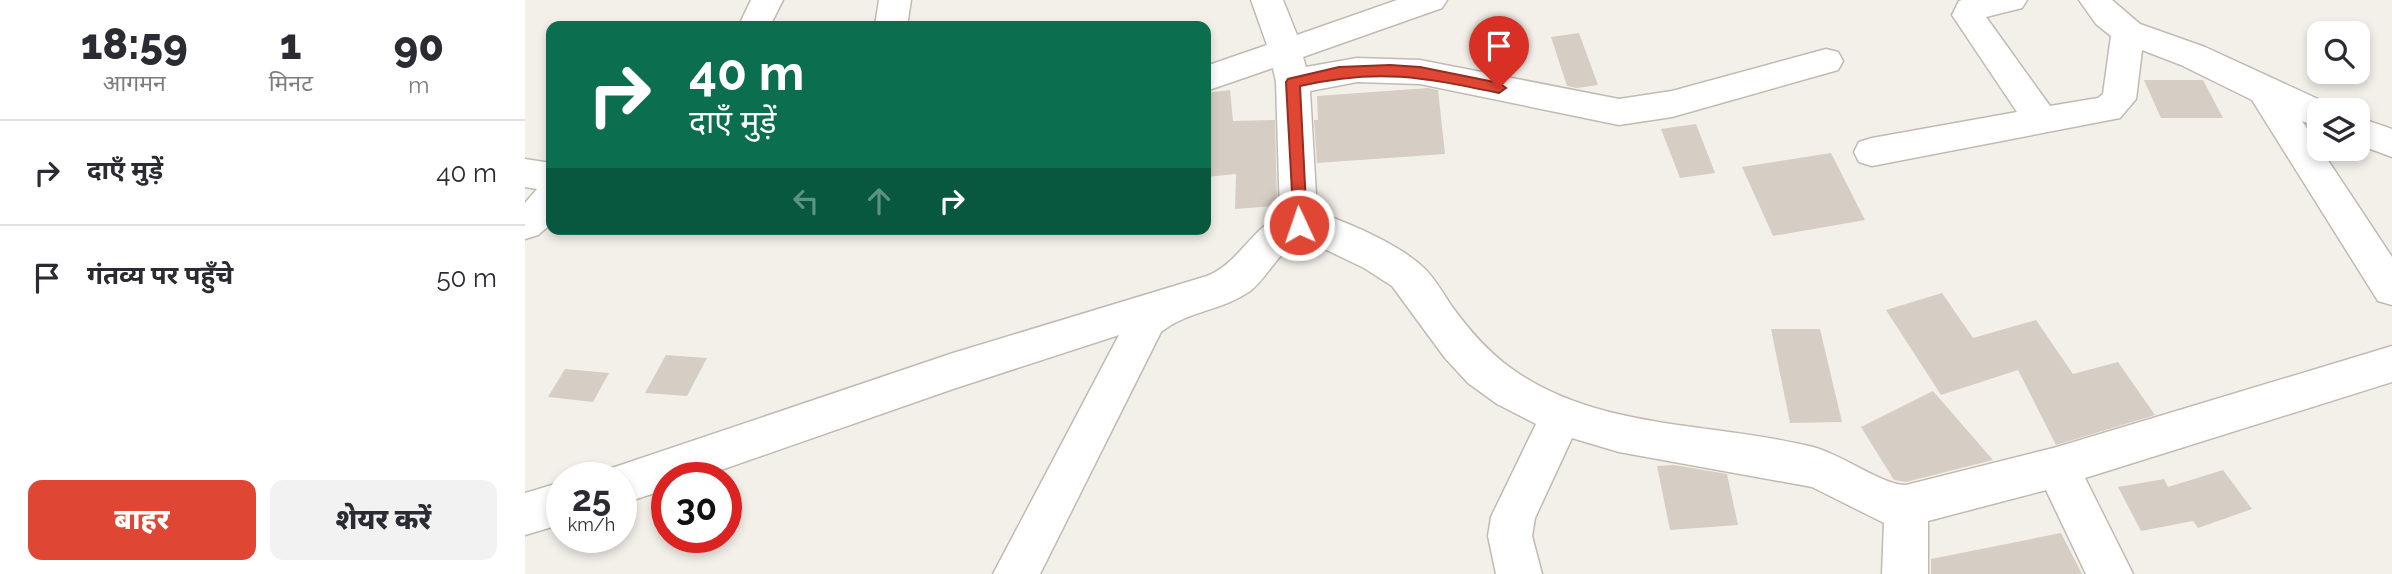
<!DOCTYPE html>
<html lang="hi">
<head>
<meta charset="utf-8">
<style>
  body { margin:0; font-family:Raleway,"Noto Sans Devanagari",sans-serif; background:#f2f2f3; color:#2b2b33; height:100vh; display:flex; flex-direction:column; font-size:26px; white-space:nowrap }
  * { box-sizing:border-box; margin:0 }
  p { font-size:23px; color:#7c7c81 }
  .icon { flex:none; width:38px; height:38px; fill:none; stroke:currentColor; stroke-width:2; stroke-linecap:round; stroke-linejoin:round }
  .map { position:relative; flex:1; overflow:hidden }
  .drawer { display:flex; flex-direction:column; background:#fff; width:525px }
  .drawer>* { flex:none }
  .guide { position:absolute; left:21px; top:21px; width:665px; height:214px; border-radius:14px; box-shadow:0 4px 10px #0003; background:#0b6e4f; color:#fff; overflow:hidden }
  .controls { position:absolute; left:1782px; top:21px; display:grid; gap:14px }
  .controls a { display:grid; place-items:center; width:63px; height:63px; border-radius:14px; background:#fff; box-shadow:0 4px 10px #0003; font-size:35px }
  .speed { position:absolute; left:21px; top:462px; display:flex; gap:14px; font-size:35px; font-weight:700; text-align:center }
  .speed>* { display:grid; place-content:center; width:91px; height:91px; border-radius:50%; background:#fff; box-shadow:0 4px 10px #0003; line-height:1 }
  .speed small { font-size:18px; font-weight:400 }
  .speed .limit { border:10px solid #d22; background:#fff; color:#111 }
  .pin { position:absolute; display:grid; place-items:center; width:60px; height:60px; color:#fff; margin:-72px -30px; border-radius:50% 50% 50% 0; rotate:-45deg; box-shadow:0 0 7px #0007 }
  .pin .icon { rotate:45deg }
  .me { position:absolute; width:77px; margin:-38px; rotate:357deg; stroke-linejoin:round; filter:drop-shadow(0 0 5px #0008) }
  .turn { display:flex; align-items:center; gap:24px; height:147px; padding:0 28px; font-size:32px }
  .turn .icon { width:91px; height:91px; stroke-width:2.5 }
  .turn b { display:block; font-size:49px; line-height:60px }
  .lanes { display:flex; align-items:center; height:66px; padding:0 28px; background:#0003; justify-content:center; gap:35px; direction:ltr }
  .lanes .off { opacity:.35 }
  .eta { display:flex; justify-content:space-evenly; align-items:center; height:119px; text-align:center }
  .eta b { font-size:42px; font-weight:800; line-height:49px }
  .button { display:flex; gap:14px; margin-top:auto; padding:14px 28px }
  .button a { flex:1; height:80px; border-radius:14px; background:#e04634; color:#fff; font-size:28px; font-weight:800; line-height:80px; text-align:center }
  .button a+a { background:#f2f2f3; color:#2b2b33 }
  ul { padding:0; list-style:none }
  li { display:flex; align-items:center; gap:21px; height:105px; padding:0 28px; border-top:2px solid #e1e1e2 }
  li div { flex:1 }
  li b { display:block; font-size:26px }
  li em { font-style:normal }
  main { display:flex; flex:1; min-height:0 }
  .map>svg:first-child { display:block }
  .building { fill:#d6cec4 }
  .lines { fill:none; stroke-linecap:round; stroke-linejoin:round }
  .minor-casing { stroke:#c1bab1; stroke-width:3 }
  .minor { fill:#fff; fill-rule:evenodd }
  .route { fill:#e04634; stroke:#922e22; stroke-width:2 }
</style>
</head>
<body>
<main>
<section class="drawer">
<div class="eta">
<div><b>18:59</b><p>आगमन</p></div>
<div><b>1</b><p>मिनट</p></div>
<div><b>90</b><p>m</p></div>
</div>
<ul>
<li><svg class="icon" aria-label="right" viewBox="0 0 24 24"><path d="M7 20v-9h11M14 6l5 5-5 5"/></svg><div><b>दाएँ मुड़ें</b></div><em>40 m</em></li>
<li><svg class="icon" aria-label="arrive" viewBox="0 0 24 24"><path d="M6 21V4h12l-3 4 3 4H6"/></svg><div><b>गंतव्य पर पहुँचे</b></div><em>50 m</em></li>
</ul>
<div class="button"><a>बाहर</a><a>शेयर करें</a></div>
</section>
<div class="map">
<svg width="1867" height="574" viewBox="0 0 1867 574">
  <rect width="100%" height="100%" fill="#f3f0ea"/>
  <g class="building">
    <path d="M1054,33L1073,85L1052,88L1042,86L1026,37Z"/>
    <path d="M1619,80H1678L1698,118H1636Z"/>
    <path d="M903,88L913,90L920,154L792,163L789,120H793L792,96Z"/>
    <path d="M705,90L708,121L750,120L752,206L710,209L711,174L681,177V93Z"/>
    <path d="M1171,124L1190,173L1155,178L1136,129Z"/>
    <path d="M1306,153L1340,220L1248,236L1217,167Z"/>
    <path d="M1417,293L1448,338L1511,320L1548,374L1593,362L1630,415L1531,445L1493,370L1416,395L1361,310Z"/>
    <path d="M1246,329H1295L1317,422L1265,423Z"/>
    <path d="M141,355L182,358L162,396L120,393Z"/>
    <path d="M40,369L84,373L68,402L23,397Z"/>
    <path d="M1408,391L1468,460L1381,482L1369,480L1336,427Z"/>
    <path d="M1149,465L1202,474L1213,525L1145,530L1132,466Z"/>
    <path d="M1698,470L1727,509L1673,528L1668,521L1616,531L1593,487L1639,479L1643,487Z"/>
    <path d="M1536,533L1557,574H1406V559Z"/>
  </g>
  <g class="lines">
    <defs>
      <g id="minor">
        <path d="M226,0H258L245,26H219L216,21Z"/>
        <path d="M354,0H386L382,26H350Z"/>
        <path d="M726,0H758L772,35L872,0H922L917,8L778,57L781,67L832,58L895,60L1094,99L1147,91L1301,49L1313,52L1318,61L1313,70L1147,117L1094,125L895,84L832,82L785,91L792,212C824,223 876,245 900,269C911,280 919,295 928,308C945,331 963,352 987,369C1074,431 1189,422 1288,447C1318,455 1357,485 1381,485L1532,447L1867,346V382L1560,478L1608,574H1561L1521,490L1403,521V574H1357L1359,523L1287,487L1094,452L1047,438L1010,518L1007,536L1017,574H971L963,536L966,517L1011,424L972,404L943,383L920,358L867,286L839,268L781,240C757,243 743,278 725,291C697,311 664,310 636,332L515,574H468L594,335L428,389L173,478H142V489L96,504V478H77L81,470L428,353L682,276C713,264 725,230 755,216L751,82L748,68L681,91V66L742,45Z"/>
        <path d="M1437,0H1502L1497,8L1461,17L1525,106L1573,98L1578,94L1586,36L1571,24L1554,0H1587L1615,24L1680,47L1806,105L1809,110H1794V127L1777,121L1867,257V305L1853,301L1727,100L1656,65L1617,50L1611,99L1595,118L1347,166L1334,162L1329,152L1334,142L1347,138L1492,112L1427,15L1434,1Z"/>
        <path d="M1832,117L1867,129V157L1832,144Z"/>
        <path d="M0,159L26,163V224L13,235L0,239V203L12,189L0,187Z"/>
        <path d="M37,482V524L0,535V493Z"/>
      </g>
    </defs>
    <use href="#minor" class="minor-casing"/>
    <use href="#minor" class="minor"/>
  </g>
  <path class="route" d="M865,65L895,67L974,83L981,88L974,93C897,77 853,68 775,86L782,225L774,231L769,229L761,82L763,79L814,67Z"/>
</svg>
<div class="controls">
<a><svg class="icon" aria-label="search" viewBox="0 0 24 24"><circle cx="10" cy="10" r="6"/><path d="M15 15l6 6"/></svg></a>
<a><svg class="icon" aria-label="layers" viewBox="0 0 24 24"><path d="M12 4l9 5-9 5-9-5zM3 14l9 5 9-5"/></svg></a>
</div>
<div class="speed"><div>25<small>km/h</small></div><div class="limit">30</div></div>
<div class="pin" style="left:974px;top:88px;background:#d93025"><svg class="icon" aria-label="arrive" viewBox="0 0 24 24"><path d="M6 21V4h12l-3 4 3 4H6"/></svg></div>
<svg class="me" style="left:774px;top:225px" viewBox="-20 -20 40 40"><circle r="17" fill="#e04634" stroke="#fff" stroke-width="3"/><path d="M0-11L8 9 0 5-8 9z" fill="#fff"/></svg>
<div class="guide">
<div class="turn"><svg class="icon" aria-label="right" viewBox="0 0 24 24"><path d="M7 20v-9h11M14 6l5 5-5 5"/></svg><div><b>40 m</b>दाएँ मुड़ें</div></div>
<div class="lanes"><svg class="icon off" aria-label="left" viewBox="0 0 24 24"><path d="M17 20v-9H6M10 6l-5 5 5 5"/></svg><svg class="icon off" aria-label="ahead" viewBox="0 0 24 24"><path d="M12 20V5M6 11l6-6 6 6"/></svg><svg class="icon" aria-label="right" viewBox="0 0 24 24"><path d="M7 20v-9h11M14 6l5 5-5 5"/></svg></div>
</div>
</div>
</main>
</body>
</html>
